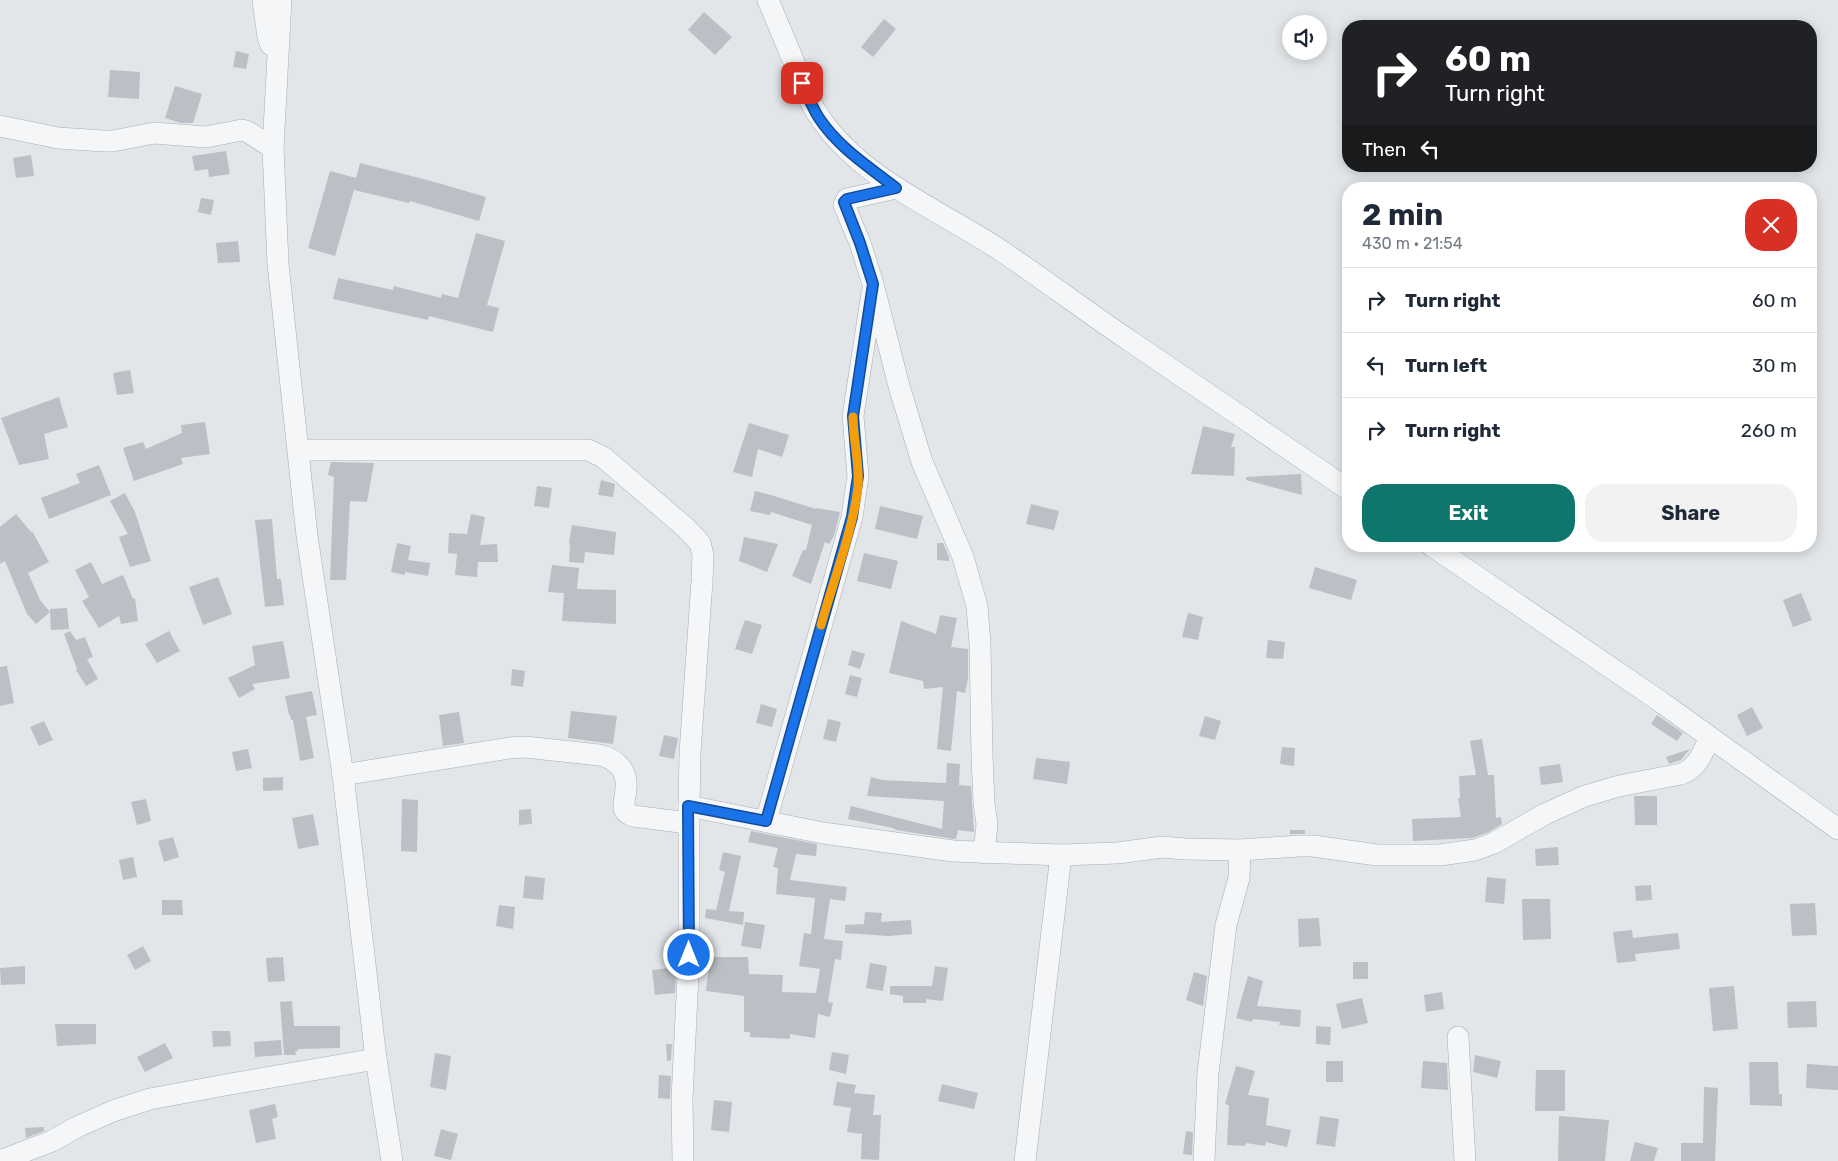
<!DOCTYPE html>
<html lang="en">
<head>
<meta charset="utf-8">
<style>
  body { margin:0; font-family:Rubik,sans-serif; background:#f2f2f3; color:#1f2937; height:100vh; display:flex; flex-direction:column; font-size:19px; white-space:nowrap }
  * { box-sizing:border-box; margin:0 }
  p { font-size:16px; color:#747a83 }
  .icon { flex:none; width:28px; height:28px; fill:none; stroke:currentColor; stroke-width:2; stroke-linecap:round; stroke-linejoin:round }
  .map { position:relative; flex:1; overflow:hidden }
  .drawer { position:absolute; left:1342px; top:182px; width:475px; height:370px; display:flex; flex-direction:column; background:#fff; border-radius:20px; box-shadow:0 2px 12px #0003 }
  .drawer>* { flex:none }
  .hud { position:absolute; left:1342px; top:20px; width:475px; height:152px; border-radius:20px; box-shadow:0 2px 12px #0003; background:#202124; color:#fff; overflow:hidden }
  .tools { position:absolute; left:1282px; top:15px; display:grid; gap:10px }
  .tools a { display:grid; place-items:center; width:45px; height:45px; border-radius:50%; background:#fff; box-shadow:0 2px 12px #0003; font-size:25px }
  .pin { position:absolute; display:grid; place-items:center; width:42px; height:42px; color:#fff; margin:-21px; border-radius:10px; box-shadow:0 2px 8px #0006 }
  .me { position:absolute; width:55px; margin:-28px; rotate:0deg; stroke-linejoin:round; filter:drop-shadow(0 0 4px #0008) }
  .turn { display:flex; align-items:center; gap:18px; height:105px; padding:0 20px; font-size:22px }
  .turn .icon { width:65px; height:65px; stroke-width:2.5 }
  .turn b { display:block; font-size:35px; line-height:42px }
  .then { display:flex; align-items:center; height:48px; padding:0 20px; background:#0003; gap:10px; font-size:19px }
  .round { display:grid; place-items:center; flex:none; width:52px; height:52px; border-radius:20px; background:#f2f2f3 }
  .head { display:flex; align-items:center; justify-content:space-between; height:85px; padding:0 20px }
  h1 { font-size:30px; font-weight:700; line-height:38px }
  .primary-button { display:flex; gap:10px; margin-top:auto; padding:10px 20px }
  .primary-button a { flex:1; height:58px; border-radius:20px; background:#0f766e; color:#fff; font-size:20px; font-weight:700; line-height:58px; text-align:center }
  .primary-button a+a { background:#f2f2f3; color:#1f2937 }
  ul { padding:0; list-style:none }
  li { display:flex; align-items:center; gap:15px; height:65px; padding:0 20px; border-top:1px solid #e0e1e3 }
  li div { flex:1 }
  li b { display:block; font-size:19px }
  li em { font-style:normal }
  .map>svg:first-child { display:block }
  .building { fill:#bac0c5 }
  .lines { fill:none; stroke-linecap:round; stroke-linejoin:round }
  .minor-casing { stroke:#a8aeb3; stroke-width:22 }
  .minor { stroke:#f5f6f8; stroke-width:21 }
  .route-casing { stroke:#114b97; stroke-width:12 }
  .route { stroke:#1a73e8; stroke-width:9 }
  .slow { stroke:#f59e0b; stroke-width:9 }
</style>
</head>
<body>
<div class="map">
<svg width="1838" height="1161" viewBox="0 0 1838 1161">
  <rect width="100%" height="100%" fill="#e2e6e9"/>
  <g class="building">
    <path d="M704,12L732,37L715,55L688,30Z"/>
    <path d="M884,19L896,29L873,57L861,47Z"/>
    <path d="M236,51L249,54L246,69L233,67Z"/>
    <path d="M110,70L140,72L139,99L108,97Z"/>
    <path d="M175,86L202,94L193,123H181L165,118Z"/>
    <path d="M226,151L230,174L209,177L208,169L195,171L192,156Z"/>
    <path d="M31,155L34,176L16,178L13,158Z"/>
    <path d="M360,163L431,181L486,197L479,221L410,201L409,203L354,190L335,256L308,248L330,171L356,178Z"/>
    <path d="M201,198L214,200L211,215L198,212Z"/>
    <path d="M476,233L505,241L487,305L499,308L493,332L429,316L428,320L333,299L338,278L393,290L394,286L441,298L442,294L458,298Z"/>
    <path d="M238,241L240,262L218,263L216,243Z"/>
    <path d="M130,370L134,393L117,395L113,373Z"/>
    <path d="M59,397L68,427L44,434L49,459L19,465L1,418Z"/>
    <path d="M205,422L210,454L181,458L183,464L134,481L123,448L143,442L146,449L182,433L181,425Z"/>
    <path d="M749,423L789,435L782,457L758,449L752,477L733,472Z"/>
    <path d="M1203,426L1235,434L1231,447H1235L1234,476L1191,474Z"/>
    <path d="M331,462L374,463L367,502L350,501L346,580H330L334,477L328,475Z"/>
    <path d="M99,465L111,495L49,519L41,498L80,483L76,474Z"/>
    <path d="M1301,474L1302,495L1246,480V477Z"/>
    <path d="M601,480L615,484L613,497L598,495Z"/>
    <path d="M537,486L552,488L549,508L534,506Z"/>
    <path d="M755,491L774,496L816,509V508L840,512L834,536L829,544L825,542L811,584L792,576L803,550H806L812,525L771,512L770,515L750,511Z"/>
    <path d="M125,493L135,512L151,561L130,567L119,537L128,534L110,501Z"/>
    <path d="M1031,504L1059,511L1054,530L1026,524Z"/>
    <path d="M880,506L923,516L917,539L875,529Z"/>
    <path d="M16,514L31,532L32,531L49,562L28,573L40,600L50,612V609L67,608L69,629L51,630L50,612L36,624L27,614L5,561L0,564V527Z"/>
    <path d="M471,514L485,517L480,545L497,544L498,562H478L477,577L455,575L457,554L448,553L449,533L467,534Z"/>
    <path d="M272,519L277,579H281L284,605L265,607L255,520Z"/>
    <path d="M572,525L616,532L614,555L585,552L584,563L569,562L570,543H569Z"/>
    <path d="M744,537L778,544L767,572L739,561Z"/>
    <path d="M397,543L411,546L408,560L430,563L428,576L405,572V575L391,572Z"/>
    <path d="M937,543H943L949,557V561L937,560Z"/>
    <path d="M864,553L898,561L891,589L857,581Z"/>
    <path d="M91,562L102,584L123,575L133,599L135,598L138,621L121,624L119,616L99,628L82,601L89,597L75,570Z"/>
    <path d="M552,565L579,568L577,589L616,590V624L562,621L564,593L548,592Z"/>
    <path d="M1315,567L1357,580L1351,600L1309,588Z"/>
    <path d="M218,577L232,614L203,625L189,587Z"/>
    <path d="M1801,593L1812,620L1793,627L1783,600Z"/>
    <path d="M1188,613L1203,617L1198,640L1182,637Z"/>
    <path d="M940,615L957,618L951,647L968,649V678L965,693L957,691L951,751L937,749L943,687L924,689L923,681L889,673L901,621L936,634Z"/>
    <path d="M745,620L762,625L752,654L735,649Z"/>
    <path d="M70,631L76,640L85,637L93,657L87,659L98,679L86,686L76,670L77,669L64,634Z"/>
    <path d="M169,631L180,651L157,663L145,644Z"/>
    <path d="M1268,640L1285,642L1283,659L1266,658Z"/>
    <path d="M283,641L290,678L252,684L255,689L239,698L228,678L255,665L252,646Z"/>
    <path d="M852,650L865,654L860,669L848,665Z"/>
    <path d="M7,666L14,703L0,706V667Z"/>
    <path d="M512,669L525,671L523,687L511,685Z"/>
    <path d="M850,675L862,678L857,697L845,694Z"/>
    <path d="M312,691L317,715L306,717L314,758L300,761L293,720H291L290,715H289L285,696Z"/>
    <path d="M761,704L777,709L772,727L756,723Z"/>
    <path d="M1752,707L1763,728L1747,736L1737,715Z"/>
    <path d="M571,711L617,716L613,744L568,738Z"/>
    <path d="M459,712L464,743L443,746L439,715Z"/>
    <path d="M1657,715L1683,733L1677,741L1651,724Z"/>
    <path d="M1205,716L1221,721L1215,740L1199,736Z"/>
    <path d="M828,719L841,722L836,742L823,739Z"/>
    <path d="M44,721L53,740L39,746L30,727Z"/>
    <path d="M664,735L678,738L674,759L659,756Z"/>
    <path d="M1482,739L1488,775H1494L1496,818L1501,817L1502,824L1489,832L1472,838L1413,841L1412,819L1461,817L1458,798H1460L1459,776L1476,775L1470,741Z"/>
    <path d="M1282,747L1295,748L1294,766L1280,764Z"/>
    <path d="M248,749L252,768L236,771L232,752Z"/>
    <path d="M1690,749L1681,760L1669,764L1666,757Z"/>
    <path d="M1036,758L1070,762L1067,784L1033,779Z"/>
    <path d="M947,763L960,764L959,785L971,786L974,832L958,830L956,839H954L896,830L893,828L848,819L851,806L942,829L944,801L867,796L871,777L882,780L946,783Z"/>
    <path d="M1560,764L1563,782L1541,785L1539,767Z"/>
    <path d="M283,777V790L263,791V778Z"/>
    <path d="M1634,796H1657V825H1635Z"/>
    <path d="M146,799L151,821L137,825L131,802Z"/>
    <path d="M402,799L418,800L417,852L401,851Z"/>
    <path d="M531,809L532,824L519,825V810Z"/>
    <path d="M313,814L319,845L298,849L292,818Z"/>
    <rect x="1290" y="830" width="15" height="4"/>
    <path d="M751,831L817,844L816,856L796,854L790,880L847,887L845,901L830,899L824,939L843,941L841,960L835,959L828,1002L833,1003L830,1017L818,1014L815,1038L790,1034V1039L750,1037V1032H744V996L706,991L710,957H748L749,974L783,975L782,992L816,993L820,969L799,966L804,933L811,934L815,898L776,894L778,868L773,867L778,848L748,842Z"/>
    <path d="M173,837L179,857L164,862L158,841Z"/>
    <path d="M1558,847L1559,865L1536,866L1535,849Z"/>
    <path d="M723,852L741,856L729,911L744,912L743,925L705,918L706,909L716,910L725,872L719,870Z"/>
    <path d="M133,857L137,877L123,880L119,860Z"/>
    <path d="M525,876L545,878L543,900L523,898Z"/>
    <path d="M1487,877L1506,879L1504,904L1485,902Z"/>
    <path d="M1651,885L1652,900L1636,901L1635,886Z"/>
    <path d="M1522,899H1550L1551,939L1523,940Z"/>
    <path d="M162,900H182L183,915H162Z"/>
    <path d="M1815,903L1817,935L1792,936L1790,904Z"/>
    <path d="M499,905L515,907L513,929L496,926Z"/>
    <path d="M865,912L882,913L881,922L911,920L912,934L888,936L845,933V925L864,924Z"/>
    <path d="M1319,918L1321,946L1299,947L1298,919Z"/>
    <path d="M745,922L765,925L761,949L741,946Z"/>
    <path d="M1632,930L1633,938L1678,933L1680,949L1635,954L1636,961L1617,963L1613,932Z"/>
    <path d="M143,946L151,961L135,970L127,955Z"/>
    <path d="M283,957L285,981L268,982L266,958Z"/>
    <rect x="1353" y="962" width="15" height="17"/>
    <path d="M870,963L887,966L883,991L866,988Z"/>
    <path d="M25,966V984L1,985L0,968Z"/>
    <path d="M935,966L948,968L943,1001L926,999V1003H903V996L890,994V986H932Z"/>
    <path d="M676,967L675,993L655,995L652,970Z"/>
    <path d="M1194,972L1207,976L1203,1006L1186,1000Z"/>
    <path d="M1248,976L1263,981L1257,1006L1301,1010L1300,1027L1279,1025L1280,1022L1253,1019L1252,1022L1236,1018Z"/>
    <path d="M1734,986L1738,1029L1713,1031L1709,988Z"/>
    <path d="M1442,992L1444,1009L1426,1012L1424,995Z"/>
    <path d="M1362,998L1368,1023L1342,1029L1336,1004Z"/>
    <path d="M292,1001L294,1026H340V1048L298,1049V1051H295L296,1055H284L280,1002Z"/>
    <path d="M1816,1001L1817,1027L1788,1028L1787,1002Z"/>
    <path d="M55,1024H96V1044L57,1046Z"/>
    <path d="M1316,1026L1331,1027L1330,1045L1316,1044Z"/>
    <path d="M212,1031H230L231,1046L213,1047Z"/>
    <path d="M281,1040L282,1055L255,1057L254,1042Z"/>
    <path d="M165,1043L173,1058L145,1072L137,1057Z"/>
    <path d="M666,1044H672L671,1060L667,1061Z"/>
    <path d="M832,1052L849,1055L846,1074L829,1070Z"/>
    <path d="M435,1053L451,1056L446,1090L430,1087Z"/>
    <path d="M1475,1055L1501,1061L1497,1078L1473,1072Z"/>
    <rect x="1326" y="1061" width="17" height="21"/>
    <path d="M1423,1061L1447,1063L1448,1090L1421,1088Z"/>
    <path d="M1749,1062H1778L1779,1094H1782V1106L1750,1105Z"/>
    <path d="M1807,1064L1838,1066V1090L1806,1088Z"/>
    <path d="M1236,1066L1255,1071L1248,1095L1269,1098L1266,1125L1291,1130L1287,1147L1266,1142L1265,1146L1246,1143L1245,1146L1227,1145L1229,1105L1225,1104Z"/>
    <path d="M1536,1070H1565V1111H1535Z"/>
    <path d="M659,1075L671,1076L670,1099L658,1098Z"/>
    <path d="M837,1082L856,1085L854,1093L875,1095L873,1115H881L879,1160L861,1159L862,1134L847,1132L851,1108L833,1105Z"/>
    <path d="M942,1084L978,1093L974,1109L938,1101Z"/>
    <path d="M1704,1087L1718,1088L1715,1161H1681V1143H1703Z"/>
    <path d="M714,1100L732,1102L729,1132L711,1130Z"/>
    <path d="M275,1104L278,1117L272,1119L276,1139L256,1143L249,1110Z"/>
    <path d="M1320,1116L1339,1119L1335,1147L1316,1144Z"/>
    <path d="M1559,1116L1609,1120L1605,1161H1558Z"/>
    <path d="M44,1127V1131L26,1138L25,1128Z"/>
    <path d="M441,1129L458,1134L451,1160L434,1156Z"/>
    <path d="M1186,1131L1193,1132L1192,1155L1183,1154Z"/>
    <path d="M1635,1142L1658,1148L1654,1161H1630Z"/>
  </g>
  <g class="lines">
    <defs>
      <g id="minor">
        <path d="M263,0L268,37L271,45"/>
        <path d="M281,0L273,148L278,264L307,536L343,775L376,1059L392,1161"/>
        <path d="M768,0L811,103C850,176 938,208 1003,252C1046,281 1087,312 1130,341C1203,391 1276,440 1349,490"/>
        <path d="M0,126L58,138L104,141H113L154,133L206,137L242,130L248,132L273,148"/>
        <path d="M896,188L847,199L844,205L860,243L873,284L899,386L922,462L963,557L977,606L980,644L982,756L984,803L987,824L984,853"/>
        <path d="M299,450H588L603,457L686,528L700,543L703,555L702,581L690,753L689,806V955L682,1099L683,1161"/>
        <path d="M1432,546L1661,702L1838,829"/>
        <path d="M343,775L509,748L525,747L599,755C615,758 628,770 626,788C626,794 623,802 624,808C625,813 629,814 633,816L688,823"/>
        <path d="M689,806L823,833L953,851L1061,855L1118,853L1162,847L1185,849L1240,850L1299,846H1313L1377,855H1440L1475,850L1494,843L1545,814L1585,796L1619,786L1681,774C1698,768 1702,753 1710,738"/>
        <path d="M766,821L852,517L858,476L853,416L872,293"/>
        <path d="M1458,1037L1465,1161"/>
        <path d="M0,1161L52,1141L77,1127L113,1111L150,1099L225,1085L376,1059"/>
        <path d="M1025,1161L1061,855"/>
        <path d="M1204,1161L1208,1073L1226,925L1239,878L1240,850"/>
      </g>
    </defs>
    <use href="#minor" class="minor-casing"/>
    <use href="#minor" class="minor"/>
  </g>
  <g class="lines">
    <defs>
      <path id="route" d="M689,955L688,806L766,821L852,517L858,476L853,416L873,284L860,243L844,202L847,199L896,188C869,167 838,147 819,118C812,107 807,95 802,83"/>
    </defs>
    <use href="#route" class="route-casing"/>
    <use href="#route" class="route"/>
    <path class="slow" d="M821,625C833,582 853,530 858,487C860,464 853,440 853,417"/>
  </g>
</svg>
<div class="tools">
<a><svg class="icon" aria-label="sound" viewBox="0 0 24 24"><path d="M4 9h4l5-4v14l-5-4H4zM17 9q2 3 0 6"/></svg></a>
</div>
<div class="pin" style="left:802px;top:83px;background:#d93025"><svg class="icon" aria-label="arrive" viewBox="0 0 24 24"><path d="M6 21V4h12l-3 4 3 4H6"/></svg></div>
<svg class="me" style="left:689px;top:955px" viewBox="-20 -20 40 40"><circle r="17" fill="#1a73e8" stroke="#fff" stroke-width="3"/><path d="M0-11L8 9 0 5-8 9z" fill="#fff"/></svg>
<div class="hud">
<div class="turn"><svg class="icon" aria-label="right" viewBox="0 0 24 24"><path d="M7 20v-9h11M14 6l5 5-5 5"/></svg><div><b>60 m</b>Turn right</div></div>
<div class="then">Then<svg class="icon" aria-label="left" viewBox="0 0 24 24"><path d="M17 20v-9H6M10 6l-5 5 5 5"/></svg></div>
</div>
<section class="drawer">
<div class="head"><div><h1>2 min</h1><p>430 m · 21:54</p></div><a class="round" style="background:#d93025;color:#fff"><svg class="icon" aria-label="close" viewBox="0 0 24 24"><path d="M6 6l12 12M18 6L6 18"/></svg></a></div>
<ul>
<li><svg class="icon" aria-label="right" viewBox="0 0 24 24"><path d="M7 20v-9h11M14 6l5 5-5 5"/></svg><div><b>Turn right</b></div><em>60 m</em></li>
<li><svg class="icon" aria-label="left" viewBox="0 0 24 24"><path d="M17 20v-9H6M10 6l-5 5 5 5"/></svg><div><b>Turn left</b></div><em>30 m</em></li>
<li><svg class="icon" aria-label="right" viewBox="0 0 24 24"><path d="M7 20v-9h11M14 6l5 5-5 5"/></svg><div><b>Turn right</b></div><em>260 m</em></li>
</ul>
<div class="primary-button"><a>Exit</a><a>Share</a></div>
</section>
</div>
</body>
</html>
